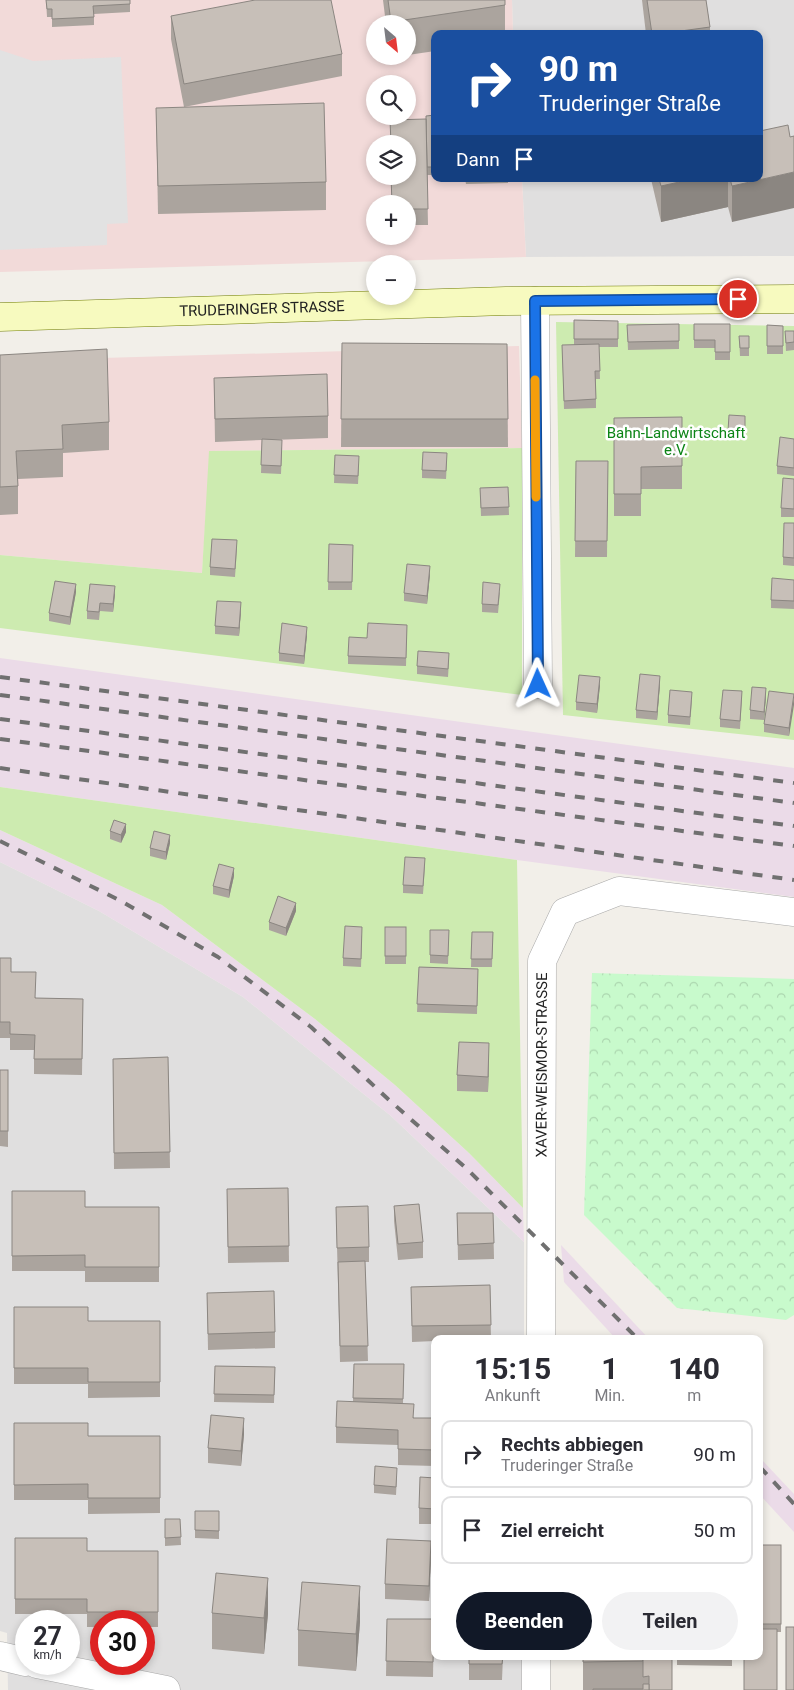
<!DOCTYPE html>
<html lang="de">
<head>
<meta charset="utf-8">
<style>
  body { margin:0; font-family:Roboto,sans-serif; background:#f2f2f3; color:#2b2b33; height:100vh; display:flex; flex-direction:column; font-size:19px; white-space:nowrap }
  * { box-sizing:border-box; margin:0 }
  p { font-size:16px; color:#7c7c81 }
  .icon { flex:none; width:28px; height:28px; fill:none; stroke:currentColor; stroke-width:2; stroke-linecap:round; stroke-linejoin:round }
  .map { position:relative; flex:1; overflow:hidden }
  .sheet { position:absolute; left:431px; top:1335px; width:332px; height:325px; display:flex; flex-direction:column; background:#fff; border-radius:10px; box-shadow:0 2px 8px #0003 }
  .sheet>* { flex:none }
  .hud { position:absolute; left:431px; top:30px; width:332px; height:152px; border-radius:10px; box-shadow:0 2px 8px #0003; background:#1a4fa0; color:#fff; overflow:hidden }
  .needle { width:32px; rotate:152deg }
  .tools { position:absolute; left:366px; top:15px; display:grid; gap:10px }
  .tools a { display:grid; place-items:center; width:50px; height:50px; border-radius:50%; background:#fff; box-shadow:0 2px 8px #0003; font-size:25px }
  .speed { position:absolute; left:15px; top:1610px; display:flex; gap:10px; font-size:25px; font-weight:700; text-align:center }
  .speed>* { display:grid; place-content:center; width:65px; height:65px; border-radius:50%; background:#fff; box-shadow:0 2px 8px #0003; line-height:1 }
  .speed small { font-size:12px; font-weight:400 }
  .speed .limit { border:8px solid #d22; background:#fff; color:#111 }
  .pin { position:absolute; display:grid; place-items:center; width:42px; height:42px; color:#fff; margin:-21px; border:2px solid #fff; border-radius:50%; box-shadow:0 1px 5px #0007 }
  .me { position:absolute; width:55px; margin:-28px; rotate:359deg; stroke-linejoin:round; filter:drop-shadow(0 0 4px #0008) }
  .turn { display:flex; align-items:center; gap:18px; height:105px; padding:0 25px; font-size:22px }
  .turn .icon { width:65px; height:65px; stroke-width:2.5 }
  .turn b { display:block; font-size:35px; line-height:42px }
  .then { display:flex; align-items:center; height:48px; padding:0 25px; background:#0003; gap:10px; font-size:19px }
  .eta { display:flex; justify-content:space-evenly; align-items:center; height:85px; text-align:center }
  .eta b { font-size:30px; font-weight:700; line-height:35px }
  .primary-button { display:flex; gap:10px; margin-top:auto; padding:10px 25px }
  .primary-button a { flex:1; height:58px; border-radius:30px; background:#111827; color:#fff; font-size:20px; font-weight:700; line-height:58px; text-align:center }
  .primary-button a+a { background:#f2f2f3; color:#2b2b33 }
  ul { padding:0; list-style:none }
  li { display:flex; align-items:center; gap:15px; height:68px; margin:0 10px 8px; padding:0 15px; border:2px solid #e1e1e2; border-radius:10px }
  li div { flex:1 }
  li b { display:block; font-size:19px }
  li em { font-style:normal }
  .map>svg:first-child { display:block }
  .residential { fill:#e0dfdf; fill-rule:evenodd }
  .commercial { fill:#f2dad9; fill-rule:evenodd }
  .industrial { fill:#ebdbe8 }
  .park { fill:url(#park-crowns) }
  .garden { fill:#cdebb0 }
  .parking { fill:#e2e2e2 }
  .lines { fill:none; stroke-linecap:round; stroke-linejoin:round }
  .street-casing { stroke:#a9a9a9; stroke-width:29 }
  .secondary-casing { stroke:#707d05; stroke-width:29 }
  .street { stroke:#fff; stroke-width:28 }
  .secondary { stroke:#f7fabf; stroke-width:28 }
  .rail { stroke:#707070; stroke-width:4; stroke-dasharray:10 10; stroke-linecap:butt }
  .wall { fill:#aba49e }
  .shaded-wall { fill:#8b8681 }
  .building { fill:#c7bfb8; stroke:#8b8681 }
  .route-casing { stroke:#114b97; stroke-width:12 }
  .route { stroke:#1a73e8; stroke-width:9 }
  .slow { stroke:#f59e0b; stroke-width:9 }
  .labels { text-anchor:middle; stroke-width:5; stroke-linejoin:round; paint-order:stroke }
  .street-label { font-size:15px; fill:#222; stroke:#fff }
  .park-label { font-size:15px; fill:#0c8416; stroke:#fff }
</style>
</head>
<body>
<div class="map">
<svg width="794" height="1690" viewBox="0 0 794 1690">
  <defs>
    <pattern id="park-crowns" width="20" height="18" patternUnits="userSpaceOnUse" patternTransform="scale(1.25)"><rect width="20" height="18" fill="#c8facc"/><path d="M2 6a3 3 0 1 1 6 0M12 15a3 3 0 1 1 6 0" fill="none" stroke="#acd6af"/></pattern>
  </defs>
  <rect width="100%" height="100%" fill="#f2efe9"/>
  <g class="residential">
    <path d="M512,0H794V256L526,257L522,179H760V34H513Z"/>
    <path d="M0,862L99,911L243,997L391,1116L524,1242V1339H435V1656H527V1690H8L7,1633L0,1631ZM26,1621H69V1664H26ZM101,1621H144V1664H101Z"/>
  </g>
  <g class="commercial">
    <path d="M0,0H512L513,34H435V179H522L526,257L0,272ZM375,24H408V56H375ZM375,84H408V116H375ZM375,144H408V176H375ZM375,204H408V236H375Z"/>
    <path d="M519,346L522,448L210,451L202,573L0,555V361Z"/>
  </g>
  <g class="industrial">
    <path d="M0,658L794,768V897L517,860L0,787Z"/>
    <path d="M0,830L162,905L315,1019L395,1085L469,1153L523,1208L524,1242L391,1116L243,997L99,911L0,862Z"/>
    <path d="M561,1245L649,1339H616L564,1282Z"/>
    <path d="M760,1458L794,1494V1532L760,1495Z"/>
  </g>
  <path class="park" d="M592,973L794,979V1315L786,1320L677,1308L584,1215Z"/>
  <g class="garden">
    <path d="M556,322L794,326V740L563,715Z"/>
    <path d="M522,448V695L0,628V555L202,573L209,451Z"/>
    <path d="M0,787L517,860L523,1208L469,1153L395,1085L315,1019L162,905L0,830Z"/>
  </g>
  <path class="parking" d="M0,50L33,61L121,57L128,223L107,224V245L0,250Z"/>
  <g class="lines">
    <defs>
      <g id="street">
        <path d="M535,301L538,684"/>
        <path id="s1" d="M541,1339L542,961L565,912L619,891L794,912"/>
        <path d="M0,1656L26,1662"/>
        <path d="M37,1664L166,1690"/>
        <path d="M536,1690V1656"/>
      </g>
      <g id="secondary">
        <path id="s2" d="M0,317L506,301L794,299"/>
      </g>
    </defs>
    <use href="#street" class="street-casing"/>
    <use href="#secondary" class="secondary-casing"/>
    <use href="#street" class="street"/>
    <use href="#secondary" class="secondary"/>
    <g class="rail">
      <path d="M0,677L794,783"/>
      <path d="M0,695L794,803"/>
      <path d="M0,719L794,826"/>
      <path d="M0,739L794,846"/>
      <path d="M0,768L794,880"/>
      <path d="M0,841L121,901L218,957L311,1027L388,1099L467,1169L638,1339"/>
      <path d="M760,1467L794,1504"/>
    </g>
  </g>
  <g class="wall">
    <path d="M46,0H130V12L94,14V25L52,27V17H47Z"/>
    <path d="M383,0H505V34H435V51L408,55V24H386Z"/>
    <path d="M642,0H706L710,27V34H646Z"/>
    <path d="M171,16L342,54V76L184,107L171,39Z"/>
    <path d="M391,56H402L391,58Z"/>
    <path d="M156,108L326,182V210L158,214Z"/>
    <path d="M435,115V175H427L428,225H408V204L426,119Z"/>
    <path d="M465,179H508V183L466,184Z"/>
    <path d="M651,179H760L732,222L728,207L661,222Z"/>
    <path d="M574,320L618,321V347H599L600,379H596V408L564,409L562,345H574Z"/>
    <path d="M679,324V349L628,350L627,325Z"/>
    <path d="M694,324H730V360H715V348H694Z"/>
    <path d="M767,325L783,326V354H767Z"/>
    <path d="M785,331H794V350L786,351Z"/>
    <path d="M739,336H749V356H740Z"/>
    <path d="M342,343L507,344L508,447H341Z"/>
    <path d="M0,355L109,422V450L63,453V477L18,479V514L0,515Z"/>
    <path d="M214,378L328,416V438L272,440L282,448L281,474L261,473L262,440L215,442Z"/>
    <path d="M745,416V439H728V431Z"/>
    <path d="M682,417V489H641V516H614V418Z"/>
    <path d="M794,439V476L777,474V466Z"/>
    <path d="M335,455L359,464L358,484L334,483Z"/>
    <path d="M447,461L446,479L422,478V470Z"/>
    <path d="M576,461H608L607,557H575Z"/>
    <path d="M794,479V517H781V508Z"/>
    <path d="M508,487L509,515L481,516L480,488Z"/>
    <path d="M794,523V566L783,565V557Z"/>
    <path d="M329,544L353,545L352,590H328Z"/>
    <path d="M237,548L235,577L210,575V567Z"/>
    <path d="M430,574L427,604L404,601V593Z"/>
    <path d="M794,580V609L771,608V600Z"/>
    <path d="M76,592L70,625L49,621V613Z"/>
    <path d="M500,592L498,613L482,612V604Z"/>
    <path d="M115,594L113,612L100,611L99,620L87,619V611Z"/>
    <path d="M241,610L239,636L215,634V626Z"/>
    <path d="M407,625L406,666L348,664V656L367,638Z"/>
    <path d="M307,635L304,664L279,661V653Z"/>
    <path d="M449,661L448,677L417,674V666Z"/>
    <path d="M660,684L657,720L636,718V710Z"/>
    <path d="M600,685L597,713L576,710V702Z"/>
    <path d="M794,694L789,736L764,732V724Z"/>
    <path d="M766,696L764,720L750,719V710Z"/>
    <path d="M742,699L740,729L720,727V719Z"/>
    <path d="M692,700L690,725L668,723V715Z"/>
    <path d="M110,831L126,832L121,843L110,839Z"/>
    <path d="M170,843L166,860L150,856V848Z"/>
    <path d="M425,866L423,894L403,893V885Z"/>
    <path d="M234,876L229,898L213,894V886Z"/>
    <path d="M296,911L286,936L269,930V922Z"/>
    <rect x="385" y="927" width="21" height="37"/>
    <path d="M430,930H449L448,964L430,963Z"/>
    <path d="M472,932H493L492,967H471Z"/>
    <path d="M362,935L361,967L343,966V958Z"/>
    <path d="M0,958L11,972L36,998L83,999L82,1075L34,1074V1050H10V1038H0Z"/>
    <path d="M419,967L478,969L477,1014L417,1012Z"/>
    <path d="M168,1057L170,1168L114,1169L113,1059Z"/>
    <path d="M489,1059L488,1092L457,1091V1075Z"/>
    <path d="M0,1070H8V1147L0,1146Z"/>
    <path d="M288,1188L289,1262L228,1263L227,1189Z"/>
    <path d="M12,1191L85,1207H159V1282H85V1271H12Z"/>
    <path d="M394,1206L423,1242V1258L398,1260L394,1221Z"/>
    <path d="M336,1207L369,1247V1262H365L368,1361L340,1362Z"/>
    <path d="M457,1213H493L494,1259L458,1260Z"/>
    <path d="M490,1285L491,1339H435V1341L412,1342L411,1287Z"/>
    <path d="M207,1293L275,1332V1348L208,1350Z"/>
    <path d="M14,1307L88,1321H160V1397L88,1398V1384H14Z"/>
    <path d="M354,1364H404L403,1403L414,1418H435V1466L398,1465V1445L336,1443V1427L353,1402Z"/>
    <path d="M215,1366L275,1367L274,1403L214,1402Z"/>
    <path d="M14,1423L88,1436H160V1513L88,1514V1500H14Z"/>
    <path d="M244,1434L241,1466L208,1463V1448Z"/>
    <path d="M397,1476L396,1495L374,1493V1485Z"/>
    <path d="M435,1478V1524H419V1508Z"/>
    <path d="M195,1511H219V1539L195,1538Z"/>
    <path d="M165,1519H180L181,1545L165,1546Z"/>
    <path d="M15,1538L87,1551H158V1627H144V1621H101V1627H87V1614H15Z"/>
    <path d="M760,1545H781V1632H777L760,1656Z"/>
    <path d="M431,1556L429,1601L385,1599V1584Z"/>
    <path d="M212,1613L268,1614L264,1654L212,1649Z"/>
    <path d="M387,1619H434L433,1677L386,1676Z"/>
    <path d="M360,1622L356,1671L298,1666V1630Z"/>
    <path d="M469,1656H503L502,1680H469Z"/>
    <rect x="583" y="1656" width="89" height="34"/>
    <path d="M677,1656H732V1666L677,1665Z"/>
  </g>
  <g class="shaded-wall">
    <path d="M794,172V208L732,222V186Z"/>
    <path d="M693,179H728V207L661,222V186Z"/>
    <path d="M430,566V574L427,604V596Z"/>
    <path d="M76,584V592L70,625V617Z"/>
    <path d="M115,586V594L113,612V604Z"/>
    <path d="M241,602V610L239,636V628Z"/>
    <path d="M307,627V635L304,664V656Z"/>
    <path d="M660,676V684L657,720V712Z"/>
    <path d="M600,677V685L597,713V704Z"/>
    <path d="M766,688V696L764,720V712Z"/>
    <path d="M794,697V705L789,736V728Z"/>
    <path d="M126,824V832L121,843V835Z"/>
    <path d="M170,835V843L166,860V852Z"/>
    <path d="M234,868V876L229,898V890Z"/>
    <path d="M296,903V911L286,936V928Z"/>
    <path d="M489,1043V1059L488,1092V1077Z"/>
    <path d="M244,1418V1434L241,1466V1451Z"/>
    <path d="M431,1541V1556L429,1601V1586Z"/>
    <path d="M268,1578V1614L264,1654V1618Z"/>
    <path d="M360,1586V1622L356,1671V1634Z"/>
  </g>
  <g class="building">
    <path d="M46,0H130V4L93,6L94,17L52,19V9H47Z"/>
    <path d="M255,0H331L342,54L184,84L171,16Z"/>
    <path d="M388,0H505V5L391,22Z"/>
    <path d="M647,0H706L710,27L659,34H652Z"/>
    <path d="M324,103L326,182L158,186L156,108Z"/>
    <path d="M435,115V167H427L426,116Z"/>
    <path d="M426,119L428,209H408V204H392L391,176H408V144H391L390,120Z"/>
    <path d="M788,125L790,137L794,136V172L732,186L730,179H760V131Z"/>
    <path d="M659,179H693L661,186Z"/>
    <path d="M574,320L618,321V339H574Z"/>
    <path d="M679,324V341L628,342L627,325Z"/>
    <path d="M694,324H730V352H715V340H694Z"/>
    <path d="M767,325L783,326V346H767Z"/>
    <path d="M785,331H794V342L786,343Z"/>
    <path d="M739,336H749V348H740Z"/>
    <path d="M342,343L507,344L508,419H341Z"/>
    <path d="M599,344L600,371H595L596,399L564,401L562,345Z"/>
    <path d="M107,349L109,422L62,425L63,449L16,451L18,486L0,487V355Z"/>
    <path d="M327,374L328,416L215,419L214,378Z"/>
    <path d="M729,415L745,416V431H728Z"/>
    <path d="M682,417V466L641,467V494H614V418Z"/>
    <path d="M780,437L794,439V468L777,466Z"/>
    <path d="M262,439L282,440L281,466L261,465Z"/>
    <path d="M423,452L447,453L446,471L422,470Z"/>
    <path d="M335,455L359,456L358,476L334,475Z"/>
    <path d="M576,461H608L607,541H575Z"/>
    <path d="M783,478L794,479V509L781,508Z"/>
    <path d="M508,487L509,507L481,508L480,488Z"/>
    <path d="M784,523H794V558L783,557Z"/>
    <path d="M212,539L237,540L235,569L210,567Z"/>
    <path d="M329,544L353,545L352,582H328Z"/>
    <path d="M407,564L430,566L427,596L404,593Z"/>
    <path d="M772,578L794,580V601L771,600Z"/>
    <path d="M55,581L76,584L70,617L49,613Z"/>
    <path d="M483,582L500,584L498,605L482,604Z"/>
    <path d="M90,584L115,586L113,604L100,603L99,612L87,611Z"/>
    <path d="M217,601L241,602L239,628L215,626Z"/>
    <path d="M282,623L307,627L304,656L279,653Z"/>
    <path d="M368,623L407,625L406,658L348,656L349,637L367,638Z"/>
    <path d="M418,651L449,653L448,669L417,666Z"/>
    <path d="M640,674L660,676L657,712L636,710Z"/>
    <path d="M579,675L600,677L597,704L576,702Z"/>
    <path d="M752,687L766,688L764,712L750,710Z"/>
    <path d="M670,690L692,692L690,717L668,715Z"/>
    <path d="M723,690L742,691L740,721L720,719Z"/>
    <path d="M769,691L794,694L789,728L764,724Z"/>
    <path d="M114,820L126,824L121,835L110,831Z"/>
    <path d="M154,831L170,835L166,852L150,848Z"/>
    <path d="M405,857L425,858L423,886L403,885Z"/>
    <path d="M219,864L234,868L229,890L213,886Z"/>
    <path d="M278,896L296,903L286,928L269,922Z"/>
    <path d="M345,926L362,927L361,959L343,958Z"/>
    <rect x="385" y="927" width="21" height="29"/>
    <path d="M430,930H449L448,956L430,955Z"/>
    <path d="M472,932H493L492,959H471Z"/>
    <path d="M0,958H11V972H36L35,998L83,999L82,1059H34L35,1035L10,1034V1022H0Z"/>
    <path d="M419,967L478,969L477,1006L417,1004Z"/>
    <path d="M459,1042L489,1043L488,1077L457,1075Z"/>
    <path d="M168,1057L170,1152L114,1153L113,1059Z"/>
    <rect x="0" y="1070" width="8" height="61"/>
    <path d="M288,1188L289,1246L228,1247L227,1189Z"/>
    <path d="M12,1191H85V1207H159V1267H85V1255L12,1256Z"/>
    <path d="M419,1204L423,1242L398,1244L394,1206Z"/>
    <path d="M368,1206L369,1247L337,1248L336,1207Z"/>
    <path d="M457,1213H493L494,1243L458,1245Z"/>
    <path d="M365,1261L368,1346H340L338,1262Z"/>
    <path d="M490,1285L491,1325L412,1326L411,1287Z"/>
    <path d="M274,1291L275,1332L208,1334L207,1293Z"/>
    <path d="M14,1307H88V1321H160V1382H88V1368H14Z"/>
    <path d="M354,1364H404L403,1399L353,1398Z"/>
    <path d="M215,1366L275,1367L274,1395L214,1394Z"/>
    <path d="M337,1401L414,1404L413,1418H435V1450L398,1449V1430L336,1427Z"/>
    <path d="M211,1415L244,1418L241,1451L208,1448Z"/>
    <path d="M14,1423H88V1436H160V1498H88V1484L14,1485Z"/>
    <path d="M375,1466L397,1468L396,1487L374,1485Z"/>
    <path d="M420,1477L435,1478V1509L419,1508Z"/>
    <path d="M195,1511H219V1531L195,1530Z"/>
    <path d="M165,1519H180L181,1537L165,1538Z"/>
    <path d="M15,1538H87V1551H158V1612H87V1599H15Z"/>
    <path d="M387,1539L431,1541L429,1586L385,1584Z"/>
    <rect x="760" y="1545" width="21" height="79"/>
    <path d="M216,1573L268,1578L264,1618L212,1613Z"/>
    <path d="M302,1582L360,1586L356,1634L298,1630Z"/>
    <path d="M387,1619H434L433,1662L386,1661Z"/>
    <rect x="786" y="1627" width="8" height="63"/>
    <path d="M760,1629H777V1690H744V1656H760Z"/>
    <path d="M469,1656H503L502,1664H469Z"/>
    <path d="M583,1656H643V1661L583,1662Z"/>
    <path d="M643,1656H672V1690H649V1676L643,1677Z"/>
    <path d="M677,1656H732V1658Z"/>
    <path d="M643,1684H649V1690H593V1689H643Z"/>
  </g>
  <g class="lines">
    <defs>
      <path id="route" d="M538,684L535,301L738,299"/>
    </defs>
    <use href="#route" class="route-casing"/>
    <use href="#route" class="route"/>
    <path class="slow" d="M535,380L536,497"/>
  </g>
  <g class="labels">
    <g class="street-label">
      <text dy="5" stroke="none"><textPath href="#s2" startOffset="262">TRUDERINGER STRASSE</textPath></text>
      <text dy="5" stroke="none"><textPath href="#s1" startOffset="274">XAVER-WEISMOR-STRASSE</textPath></text>
    </g>
    <g class="park-label">
      <text x="676" y="438">Bahn-Landwirtschaft<tspan x="676" dy="17">e.V.</tspan></text>
    </g>
  </g>
</svg>
<div class="tools">
<a><svg class="needle" viewBox="-14 -14 28 28"><path d="M0-13l5 13h-10z" fill="#e53935"/><path d="M0 13l5-13h-10z" fill="#7c7c81"/></svg></a>
<a><svg class="icon" aria-label="search" viewBox="0 0 24 24"><circle cx="10" cy="10" r="6"/><path d="M15 15l6 6"/></svg></a>
<a><svg class="icon" aria-label="layers" viewBox="0 0 24 24"><path d="M12 4l9 5-9 5-9-5zM3 14l9 5 9-5"/></svg></a>
<a>+</a>
<a>−</a>
</div>
<div class="speed"><div>27<small>km/h</small></div><div class="limit">30</div></div>
<div class="pin" style="left:738px;top:299px;background:#d93025"><svg class="icon" aria-label="arrive" viewBox="0 0 24 24"><path d="M6 21V4h12l-3 4 3 4H6"/></svg></div>
<svg class="me" style="left:538px;top:684px" viewBox="-20 -20 40 40"><path d="M0-17L14 15 0 8-14 15z" fill="#1a73e8" stroke="#fff" stroke-width="4"/></svg>
<div class="hud">
<div class="turn"><svg class="icon" aria-label="right" viewBox="0 0 24 24"><path d="M7 20v-9h11M14 6l5 5-5 5"/></svg><div><b>90 m</b>Truderinger Straße</div></div>
<div class="then">Dann<svg class="icon" aria-label="arrive" viewBox="0 0 24 24"><path d="M6 21V4h12l-3 4 3 4H6"/></svg></div>
</div>
<section class="sheet">
<div class="eta">
<div><b>15:15</b><p>Ankunft</p></div>
<div><b>1</b><p>Min.</p></div>
<div><b>140</b><p>m</p></div>
</div>
<ul>
<li><svg class="icon" aria-label="right" viewBox="0 0 24 24"><path d="M7 20v-9h11M14 6l5 5-5 5"/></svg><div><b>Rechts abbiegen</b><p>Truderinger Straße</p></div><em>90 m</em></li>
<li><svg class="icon" aria-label="arrive" viewBox="0 0 24 24"><path d="M6 21V4h12l-3 4 3 4H6"/></svg><div><b>Ziel erreicht</b></div><em>50 m</em></li>
</ul>
<div class="primary-button"><a>Beenden</a><a>Teilen</a></div>
</section>
</div>
</body>
</html>
